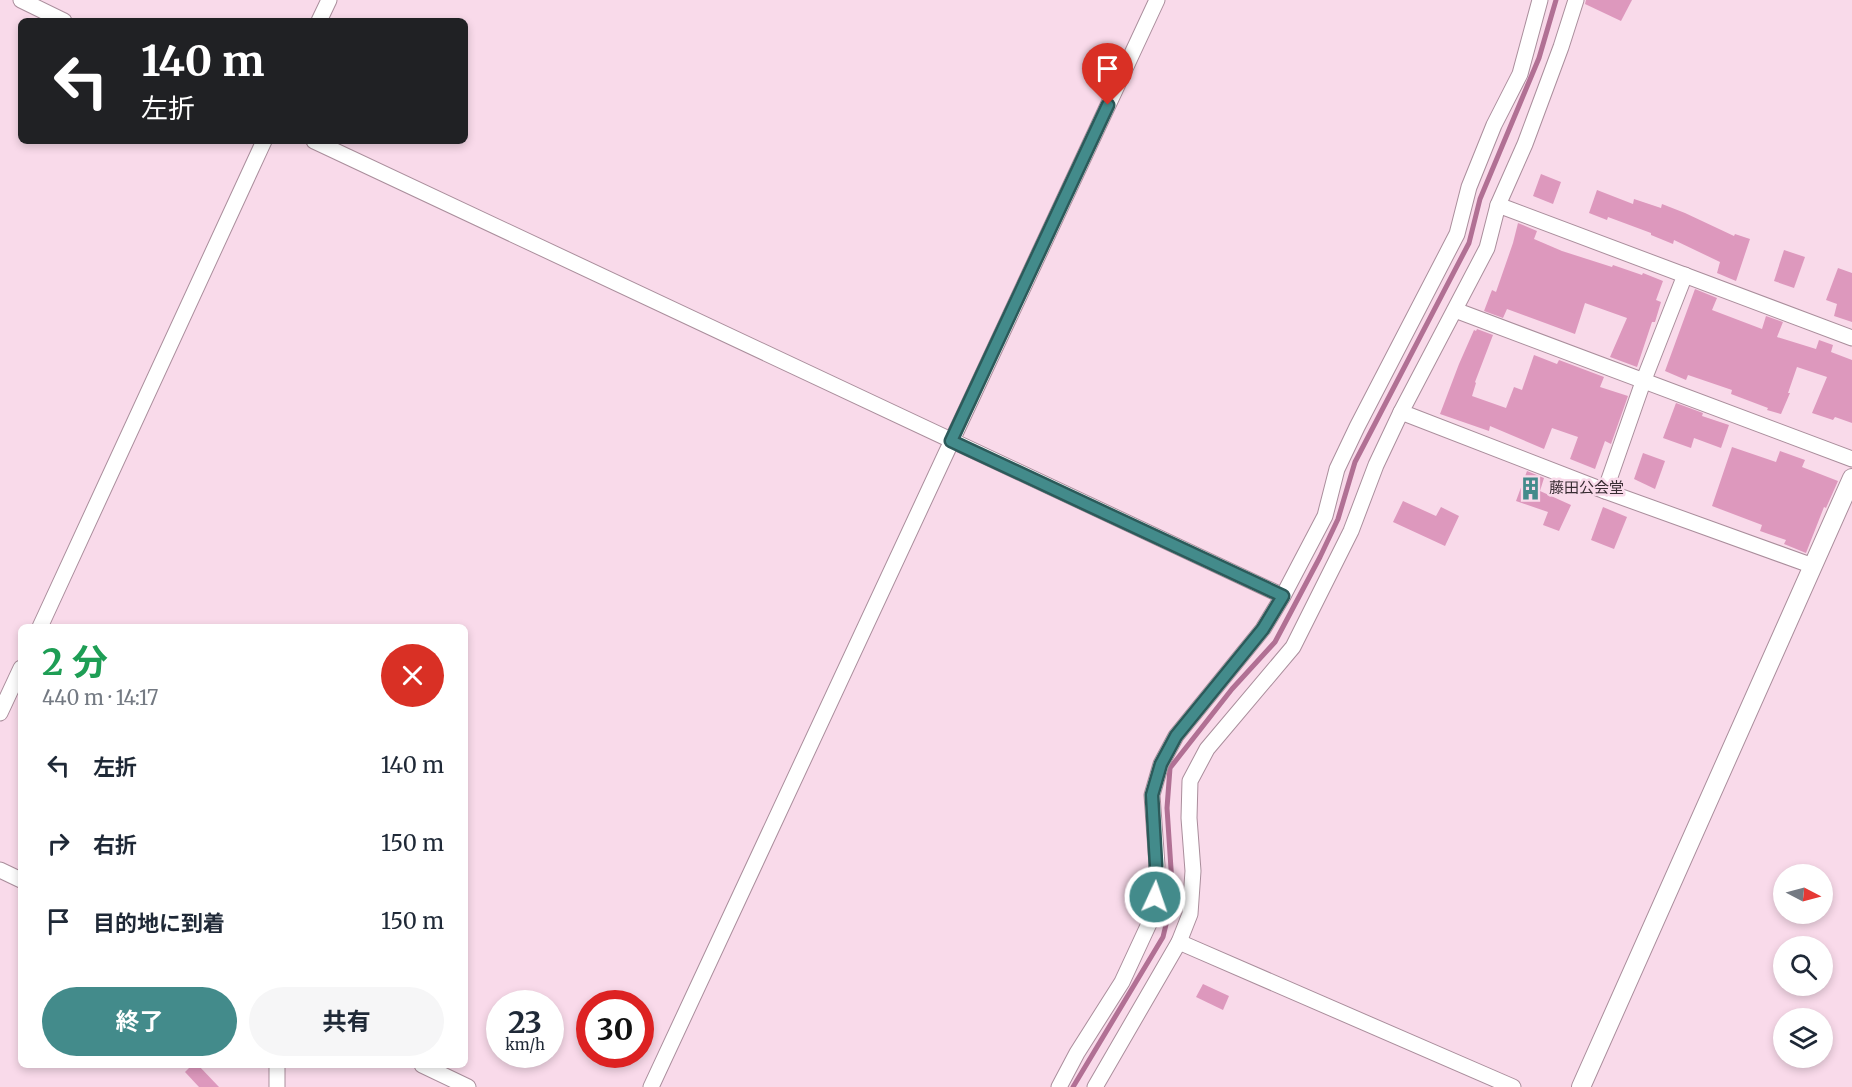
<!DOCTYPE html>
<html lang="ja">
<head>
<meta charset="utf-8">
<style>
  body { margin:0; font-family:Merriweather,"Noto Sans JP",serif; background:#f6f6f7; color:#1f2937; height:100vh; display:flex; flex-direction:column; font-size:22px; white-space:nowrap }
  * { box-sizing:border-box; margin:0 }
  p { font-size:20px; color:#747a83 }
  .icon { flex:none; width:33px; height:33px; fill:none; stroke:currentColor; stroke-width:2; stroke-linecap:round; stroke-linejoin:round }
  .map { position:relative; flex:1; overflow:hidden }
  .details { position:absolute; left:18px; top:624px; width:450px; height:444px; display:flex; flex-direction:column; background:#fff; border-radius:9px; box-shadow:0 3px 9px #0003 }
  .details>* { flex:none }
  .banner { position:absolute; left:18px; top:18px; width:450px; height:126px; border-radius:9px; box-shadow:0 3px 9px #0003; background:#202124; color:#fff; overflow:hidden }
  .needle { width:39px; rotate:96deg }
  .controls { position:absolute; left:1773px; top:864px; display:grid; gap:12px }
  .controls a { display:grid; place-items:center; width:60px; height:60px; border-radius:50%; background:#fff; box-shadow:0 3px 9px #0003; font-size:30px }
  .speed { position:absolute; left:486px; top:990px; display:flex; gap:12px; font-size:30px; font-weight:700; text-align:center }
  .speed>* { display:grid; place-content:center; width:78px; height:78px; border-radius:50%; background:#fff; box-shadow:0 3px 9px #0003; line-height:1 }
  .speed small { font-size:15px; font-weight:400 }
  .speed .limit { border:9px solid #d22; background:#fff; color:#111 }
  .pin { position:absolute; display:grid; place-items:center; width:51px; height:51px; color:#fff; margin:-62px -26px; border-radius:50% 50% 50% 0; rotate:-45deg; box-shadow:0 0 6px #0007 }
  .pin .icon { rotate:45deg }
  .me { position:absolute; width:66px; margin:-33px; rotate:3deg; stroke-linejoin:round; filter:drop-shadow(0 0 4px #0008) }
  .turn { display:flex; align-items:center; gap:21px; height:126px; padding:0 24px; font-size:27px }
  .turn .icon { width:78px; height:78px; stroke-width:2.5 }
  .turn b { display:block; font-size:42px; line-height:51px }
  .round { display:grid; place-items:center; flex:none; width:63px; height:63px; border-radius:32px; background:#f6f6f7 }
  .summary { display:flex; align-items:center; justify-content:space-between; height:102px; padding:0 24px }
  h1 { font-size:36px; font-weight:700; line-height:45px; color:#1e9e55 }
  .cta { display:flex; gap:12px; margin-top:auto; padding:12px 24px }
  .cta a { flex:1; height:69px; border-radius:36px; background:#438b8b; color:#fff; font-size:24px; font-weight:700; line-height:69px; text-align:center }
  .cta a+a { background:#f6f6f7; color:#1f2937 }
  ul { padding:0; list-style:none }
  li { display:flex; align-items:center; gap:18px; height:78px; padding:0 24px }
  li div { flex:1 }
  li b { display:block; font-size:22px }
  li em { font-style:normal }
  .map>svg:first-child { display:block }
  .lines { fill:none; stroke-linecap:round; stroke-linejoin:round }
  .stream { stroke:#b17094; stroke-width:5 }
  .building { fill:#dd98bd }
  .minor-casing { stroke:#aa8e9c; stroke-width:17 }
  .tertiary-casing { stroke:#aa8e9c; stroke-width:20 }
  .minor { stroke:#fff; stroke-width:15 }
  .tertiary { stroke:#fff; stroke-width:18 }
  .route-casing { stroke:#2c5a5a; stroke-width:15 }
  .route { stroke:#438b8b; stroke-width:10 }
  .labels { text-anchor:middle; stroke-width:5; stroke-linejoin:round; paint-order:stroke }
  .poi-label { font-size:15px; fill:#382d33; stroke:#f9daea; text-anchor:start }
</style>
</head>
<body>
<div class="map">
<svg width="1852" height="1087" viewBox="0 0 1852 1087">
  <rect width="100%" height="100%" fill="#f9daea"/>
  <g class="lines">
    <path class="stream" d="M1073,1087L1163,937L1170,908L1172,884L1167,808L1170,768L1232,689L1275,642L1320,557L1338,519L1355,462L1469,243L1480,199L1539,58L1556,0"/>
  </g>
  <g class="building">
    <path d="M1586,0H1632L1621,21L1585,4Z"/>
    <path d="M1541,174L1561,182L1553,204L1533,196Z"/>
    <path d="M1597,190L1633,204L1634,199L1661,208L1662,204L1685,213L1734,236L1735,234L1750,239L1736,281L1717,273L1720,262L1674,240L1673,244L1651,235V233L1608,217L1607,220L1589,213Z"/>
    <path d="M1518,223L1537,231L1534,239L1562,251L1612,267L1613,265L1642,275L1643,273L1663,281L1656,300L1661,302L1655,322H1652L1637,367L1610,357L1627,318L1585,303L1575,334L1507,309L1503,318L1484,311L1492,290L1496,292L1513,243Z"/>
    <path d="M1784,250L1805,257L1794,288L1774,281Z"/>
    <path d="M1838,268L1852,273V322L1834,316L1837,304L1826,300Z"/>
    <path d="M1695,289L1717,298L1712,310L1762,329L1766,316L1783,322L1777,337L1816,349L1819,340L1833,345L1831,352L1852,360V423L1835,417L1833,420L1812,413L1827,377L1797,367L1788,393H1790L1781,414L1767,410L1768,408L1731,394L1732,390L1688,375L1686,380L1665,371Z"/>
    <path d="M1477,329L1493,335L1475,382L1476,383L1472,396L1506,408L1514,387L1522,390L1534,355L1557,364L1559,360L1604,377L1600,387L1628,396L1611,444L1605,441L1595,469L1570,459L1578,437L1552,428L1544,449L1490,426L1489,431L1440,414L1459,364L1474,330L1476,331Z"/>
    <path d="M1676,403L1703,413L1702,416L1729,425L1721,448L1694,438L1691,448L1663,438Z"/>
    <path d="M1732,447L1776,462L1780,451L1805,460L1802,467L1838,481L1826,508L1824,507L1806,553L1784,544L1786,540L1760,531L1762,525L1712,506Z"/>
    <path d="M1643,453L1665,461L1655,489L1634,479Z"/>
    <path d="M1527,471L1544,478L1540,491L1571,505L1559,531L1543,525L1548,512L1516,501Z"/>
    <path d="M1403,501L1436,516L1441,507L1459,516L1445,546L1393,522Z"/>
    <path d="M1603,507L1627,517L1614,549L1591,540Z"/>
    <path d="M1203,984L1229,996L1223,1010L1196,997Z"/>
    <path d="M192,1065H198L219,1087H199L185,1072Z"/>
  </g>
  <g class="lines">
    <defs>
      <g id="minor">
        <path d="M21,0L64,21"/>
        <path d="M1576,0L1561,47L1525,144L1498,205L1487,248L1401,412L1605,491L1813,566"/>
        <path d="M319,21L329,0"/>
        <path d="M314,141L1283,596"/>
        <path d="M1498,205L1852,338"/>
        <path d="M1455,310L1852,459"/>
        <path d="M1605,491L1643,382L1685,275"/>
        <path d="M40,627L264,141"/>
        <path d="M0,713L21,668"/>
        <path d="M0,870L21,880"/>
        <path d="M1179,942L1513,1087"/>
        <path d="M277,1065V1087"/>
        <path d="M422,1065L468,1087"/>
        <path d="M651,1087L1157,0"/>
        <path d="M1059,1087L1077,1053L1122,982L1154,913L1157,865L1152,795L1161,764L1176,736L1263,629L1283,596L1325,516L1337,469L1357,427L1457,234L1469,187L1494,125L1520,74L1540,0"/>
        <path d="M1095,1087L1179,942L1190,914L1193,871L1189,818L1190,781L1207,749L1293,647L1351,531L1376,465L1401,412"/>
      </g>
      <path id="tertiary" d="M1581,1087L1852,478"/>
    </defs>
    <use href="#minor" class="minor-casing"/>
    <use href="#tertiary" class="tertiary-casing"/>
    <use href="#minor" class="minor"/>
    <use href="#tertiary" class="tertiary"/>
  </g>
  <g class="lines">
    <defs>
      <path id="route" d="M1108,105L951,441L1283,596L1263,629L1176,736L1161,764L1152,795L1156,865L1155,897"/>
    </defs>
    <use href="#route" class="route-casing"/>
    <use href="#route" class="route"/>
  </g>
  <defs>
    <symbol id="building-bare" viewBox="-9 -9 18 18"><path d="M-4-6H4V6H1V3H-1V6H-4ZM-2.5-4.3h1.7v1.8h-1.7ZM.8-4.3h1.7v1.8H.8ZM-2.5-1h1.7V.8h-1.7ZM.8-1h1.7V.8H.8Z" fill="#438b8b" stroke="#f9daea" stroke-width="2.5" paint-order="stroke"/></symbol>
  </defs>
  <g fill-rule="evenodd">
    <use href="#building-bare" x="1514" y="472" width="33" height="33"/>
  </g>
  <g class="labels">
    <g class="poi-label">
      <text x="1549" y="493">藤田公会堂</text>
    </g>
  </g>
</svg>
<div class="controls">
<a><svg class="needle" viewBox="-14 -14 28 28"><path d="M0-13l5 13h-10z" fill="#e53935"/><path d="M0 13l5-13h-10z" fill="#747a83"/></svg></a>
<a><svg class="icon" aria-label="search" viewBox="0 0 24 24"><circle cx="10" cy="10" r="6"/><path d="M15 15l6 6"/></svg></a>
<a><svg class="icon" aria-label="layers" viewBox="0 0 24 24"><path d="M12 4l9 5-9 5-9-5zM3 14l9 5 9-5"/></svg></a>
</div>
<div class="speed"><div>23<small>km/h</small></div><div class="limit">30</div></div>
<div class="pin" style="left:1108px;top:105px;background:#d93025"><svg class="icon" aria-label="arrive" viewBox="0 0 24 24"><path d="M6 21V4h12l-3 4 3 4H6"/></svg></div>
<svg class="me" style="left:1155px;top:897px" viewBox="-20 -20 40 40"><circle r="17" fill="#438b8b" stroke="#fff" stroke-width="3"/><path d="M0-11L8 9 0 5-8 9z" fill="#fff"/></svg>
<div class="banner">
<div class="turn"><svg class="icon" aria-label="left" viewBox="0 0 24 24"><path d="M17 20v-9H6M10 6l-5 5 5 5"/></svg><div><b>140 m</b>左折</div></div>
</div>
<section class="details">
<div class="summary"><div><h1>2 分</h1><p>440 m · 14:17</p></div><a class="round" style="background:#d93025;color:#fff"><svg class="icon" aria-label="close" viewBox="0 0 24 24"><path d="M6 6l12 12M18 6L6 18"/></svg></a></div>
<ul>
<li><svg class="icon" aria-label="left" viewBox="0 0 24 24"><path d="M17 20v-9H6M10 6l-5 5 5 5"/></svg><div><b>左折</b></div><em>140 m</em></li>
<li><svg class="icon" aria-label="right" viewBox="0 0 24 24"><path d="M7 20v-9h11M14 6l5 5-5 5"/></svg><div><b>右折</b></div><em>150 m</em></li>
<li><svg class="icon" aria-label="arrive" viewBox="0 0 24 24"><path d="M6 21V4h12l-3 4 3 4H6"/></svg><div><b>目的地に到着</b></div><em>150 m</em></li>
</ul>
<div class="cta"><a>終了</a><a>共有</a></div>
</section>
</div>
</body>
</html>
